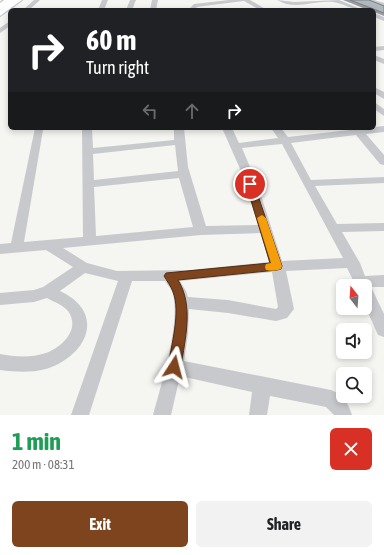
<!DOCTYPE html>
<html lang="en">
<head>
<meta charset="utf-8">
<style>
  body { margin:0; font-family:"Asap Condensed",sans-serif; background:#f2f2f2; color:#202124; height:100vh; display:flex; flex-direction:column; font-size:15px; white-space:nowrap }
  * { box-sizing:border-box; margin:0 }
  p { font-size:13px; color:#757577 }
  .icon { flex:none; width:22px; height:22px; fill:none; stroke:currentColor; stroke-width:2; stroke-linecap:round; stroke-linejoin:round }
  .map { position:relative; height:415px; overflow:hidden }
  .side { display:flex; flex-direction:column; background:#fff; flex:1 }
  .side>* { flex:none }
  .hud { position:absolute; left:8px; top:8px; width:368px; height:122px; border-radius:6px; box-shadow:0 2px 6px #0003; background:#202124; color:#fff; overflow:hidden }
  .needle { width:26px; rotate:343deg }
  .fabs { position:absolute; left:336px; top:279px; display:grid; gap:8px }
  .fabs a { display:grid; place-items:center; width:36px; height:36px; border-radius:6px; background:#fff; box-shadow:0 2px 6px #0003; font-size:20px }
  .pin { position:absolute; display:grid; place-items:center; width:34px; height:34px; color:#fff; margin:-17px; border:2px solid #fff; border-radius:50%; box-shadow:0 1px 4px #0007 }
  .me { position:absolute; width:44px; margin:-22px; rotate:9deg; stroke-linejoin:round; filter:drop-shadow(0 0 3px #0008) }
  .turn { display:flex; align-items:center; gap:14px; height:84px; padding:0 12px; font-size:18px }
  .turn .icon { width:52px; height:52px; stroke-width:2.5 }
  .turn b { display:block; font-size:28px; line-height:34px }
  .lanes { display:flex; align-items:center; height:38px; padding:0 12px; background:#0003; justify-content:center; gap:20px; direction:ltr }
  .lanes .off { opacity:.35 }
  .round { display:grid; place-items:center; flex:none; width:42px; height:42px; border-radius:6px; background:#f2f2f2 }
  .head { display:flex; align-items:center; justify-content:space-between; height:68px; padding:0 12px }
  h1 { font-size:24px; font-weight:700; line-height:30px; color:#1e9e55 }
  .button { display:flex; gap:8px; margin-top:auto; padding:8px 12px }
  .button a { flex:1; height:46px; border-radius:6px; background:#7e441e; color:#fff; font-size:16px; font-weight:700; line-height:46px; text-align:center }
  .button a+a { background:#f2f2f2; color:#202124 }
  .map>svg:first-child { display:block }
  .lines { fill:none; stroke-linecap:round; stroke-linejoin:round }
  .secondary-casing { stroke:#bbbec3; stroke-width:2 }
  .trunk-casing { stroke:#bbbcbf; stroke-width:2 }
  .minor { fill:#c7c9cd; fill-rule:evenodd }
  .secondary { fill:#fff; fill-rule:evenodd }
  .trunk { fill:#fff; fill-rule:evenodd }
  .wall { fill:#989da3 }
  .building { fill:#b1b7be; stroke:#7c8085 }
  .route { fill:#7e441e; stroke:#522c14 }
  .slow { fill:#f59e0b }
</style>
</head>
<body>
<div class="map">
<svg width="384" height="415" viewBox="0 0 384 415">
  <rect width="100%" height="100%" fill="#f5f6f1"/>
  <g class="lines">
    <defs>
      <path id="secondary" d="M13,0H22L0,16V10Z"/>
      <path id="trunk" d="M4,0H14L0,10V3Z"/>
    </defs>
    <use href="#secondary" class="secondary-casing"/>
    <use href="#trunk" class="trunk-casing"/>
    <g class="minor">
      <path d="M34,0H40L29,10H23Z"/>
      <path d="M102,0H108L104,10H98Z"/>
      <path d="M130,0H136L132,10H126Z"/>
      <path d="M152,0H158L156,10H150Z"/>
      <path d="M229,0H250L267,10H260L244,1L196,7L199,10H192L190,8L194,4Z"/>
      <path d="M277,0L294,2L339,0L363,10C352,10 343,3 333,2C314,0 295,11 277,0Z"/>
      <path d="M366,0H374L384,3V7Z"/>
      <path d="M374,13L384,17V21L374,17Z"/>
      <path d="M10,21V26L0,33V28Z"/>
      <path d="M384,46V50L374,51V47Z"/>
      <path d="M374,55L384,59V64L374,60Z"/>
      <path d="M374,87L384,92V99L374,93Z"/>
      <path d="M374,102L384,109V116L374,109Z"/>
      <path d="M384,126V132L366,134L384,155V165L380,164L356,135L291,143L311,180L384,177V183L315,186L337,224L384,223V231L342,232L360,263L365,276L384,275V287H371L384,314V337L378,335L365,306V286H356L347,268L286,271L294,309L287,318L276,321L228,313L189,309L188,334L184,361L331,390C344,395 348,403 352,415H334L326,407L270,396L267,415H249L252,392L180,376L171,415H153C161,385 182,320 172,291C170,288 167,284 165,281H132L89,415H71L118,281L85,273L60,291C107,313 87,356 46,369C30,373 16,372 0,370V354C15,357 31,358 46,353C62,347 81,329 68,311C63,305 54,302 47,298L34,302L0,305V293L34,290L43,287L73,267L46,250L0,254V244L11,243L35,128H41L43,130L24,242L83,237L82,128H92L93,148L174,140V128H184L188,167L206,226L258,225L241,171L222,128H232L239,143L278,138L271,128H281L288,137ZM282,144L343,258L282,261L258,186L242,148ZM175,145L178,171L94,180L93,154ZM179,178L193,227L96,236L94,187ZM261,233L269,262L190,270L117,271L87,263L63,248L201,235ZM272,272L278,307L276,309L228,300L188,297L186,291L180,281Z"/>
    </g>
    <use href="#secondary" class="secondary"/>
    <use href="#trunk" class="trunk"/>
  </g>
  <path class="wall" d="M343,0H369L384,6V16L374,12V10H368Z"/>
  <path class="building" d="M350,0H369L384,6V13Z"/>
  <path class="route" d="M250,181L254,184L282,266L281,269L277,270L178,280C194,306 185,338 181,367L179,371L174,373L170,371L168,367C171,346 181,312 173,292C171,286 167,281 164,276L166,273L270,263L246,184Z"/>
  <path class="slow" d="M262,215L266,218L282,266L281,269C276,271 271,271 266,270L265,267L266,264L271,263L257,218Z"/>
</svg>
<div class="fabs">
<a><svg class="needle" viewBox="-14 -14 28 28"><path d="M0-13l5 13h-10z" fill="#e53935"/><path d="M0 13l5-13h-10z" fill="#757577"/></svg></a>
<a><svg class="icon" aria-label="sound" viewBox="0 0 24 24"><path d="M4 9h4l5-4v14l-5-4H4zM17 9q2 3 0 6"/></svg></a>
<a><svg class="icon" aria-label="search" viewBox="0 0 24 24"><circle cx="10" cy="10" r="6"/><path d="M15 15l6 6"/></svg></a>
</div>
<div class="pin" style="left:250px;top:184px;background:#d93025"><svg class="icon" aria-label="arrive" viewBox="0 0 24 24"><path d="M6 21V4h12l-3 4 3 4H6"/></svg></div>
<svg class="me" style="left:174px;top:367px" viewBox="-20 -20 40 40"><path d="M0-17L14 15 0 8-14 15z" fill="#7e441e" stroke="#fff" stroke-width="4"/></svg>
<div class="hud">
<div class="turn"><svg class="icon" aria-label="right" viewBox="0 0 24 24"><path d="M7 20v-9h11M14 6l5 5-5 5"/></svg><div><b>60 m</b>Turn right</div></div>
<div class="lanes"><svg class="icon off" aria-label="left" viewBox="0 0 24 24"><path d="M17 20v-9H6M10 6l-5 5 5 5"/></svg><svg class="icon off" aria-label="ahead" viewBox="0 0 24 24"><path d="M12 20V5M6 11l6-6 6 6"/></svg><svg class="icon" aria-label="right" viewBox="0 0 24 24"><path d="M7 20v-9h11M14 6l5 5-5 5"/></svg></div>
</div>
</div>
<section class="side">
<div class="head"><div><h1>1 min</h1><p>200 m · 08:31</p></div><a class="round" style="background:#d93025;color:#fff"><svg class="icon" aria-label="close" viewBox="0 0 24 24"><path d="M6 6l12 12M18 6L6 18"/></svg></a></div>
<div class="button"><a>Exit</a><a>Share</a></div>
</section>
</body>
</html>
